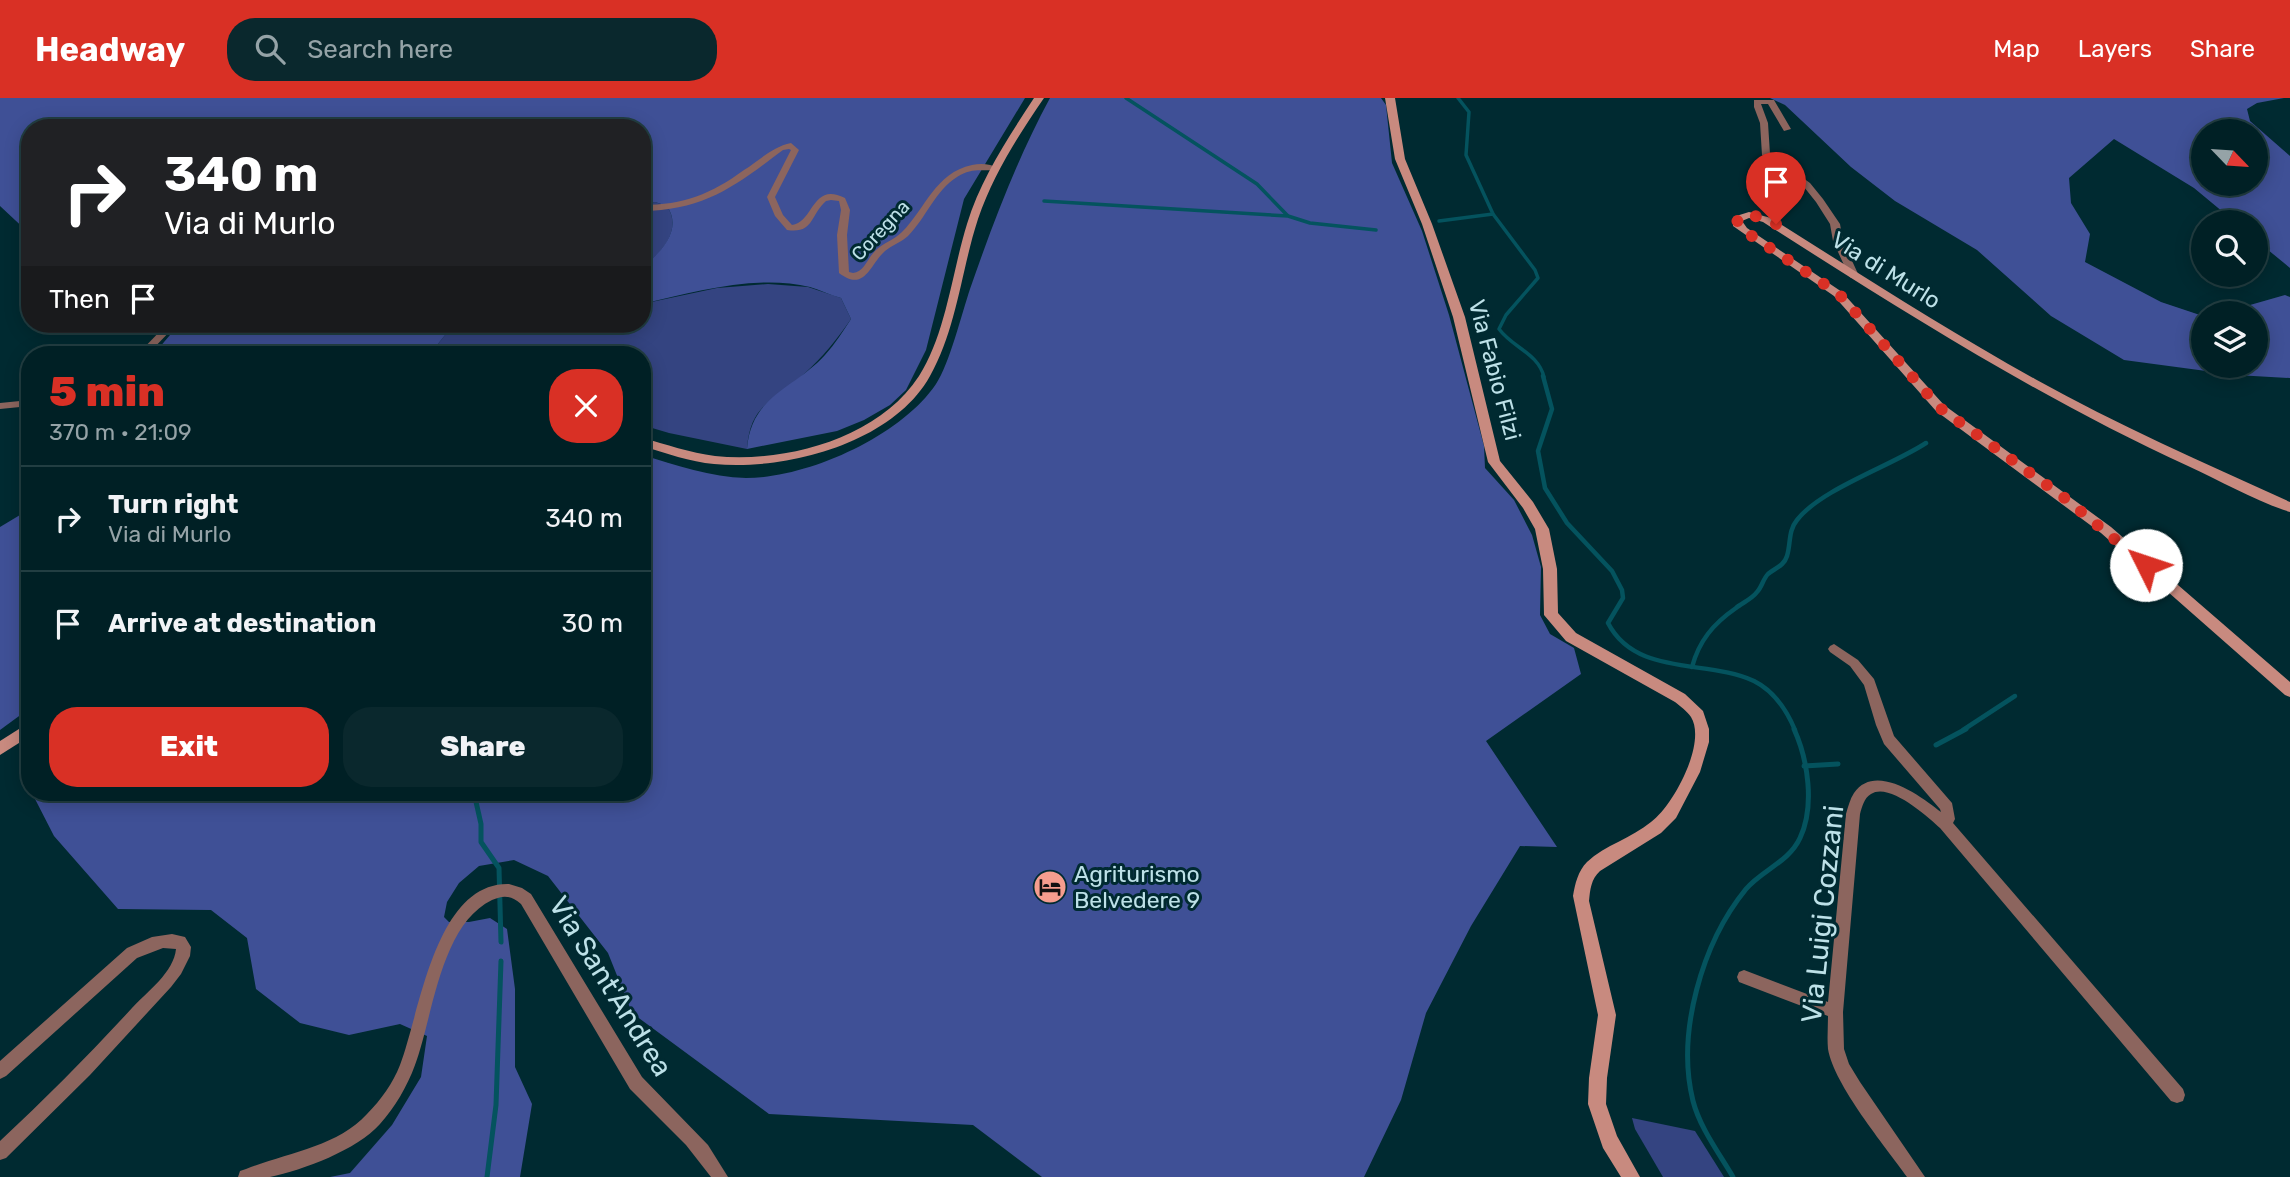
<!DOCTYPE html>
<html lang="en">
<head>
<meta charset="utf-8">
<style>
  body { margin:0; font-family:Rubik,sans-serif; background:#0a282d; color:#f1f3f6; height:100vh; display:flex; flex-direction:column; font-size:26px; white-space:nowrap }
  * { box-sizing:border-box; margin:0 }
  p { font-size:23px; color:#95a3a7 }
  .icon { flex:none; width:38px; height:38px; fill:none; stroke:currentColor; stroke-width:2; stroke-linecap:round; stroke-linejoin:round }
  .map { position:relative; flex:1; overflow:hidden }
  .side { position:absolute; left:21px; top:248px; width:630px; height:455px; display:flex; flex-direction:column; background:#002025; border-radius:28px; box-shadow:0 4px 18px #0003,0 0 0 2px #223e42 }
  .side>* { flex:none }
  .banner { position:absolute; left:21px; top:21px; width:630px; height:214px; border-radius:28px; box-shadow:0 4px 18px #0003,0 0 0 2px #223e42; background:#202124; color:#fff; overflow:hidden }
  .needle { width:46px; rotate:115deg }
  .tools { position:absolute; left:2191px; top:21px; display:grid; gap:14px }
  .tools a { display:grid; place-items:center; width:77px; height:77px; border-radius:50%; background:#002025; box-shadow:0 4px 18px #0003,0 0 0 2px #223e42; font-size:35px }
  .pin { position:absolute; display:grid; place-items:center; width:60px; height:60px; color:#fff; margin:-72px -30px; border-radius:50% 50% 50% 0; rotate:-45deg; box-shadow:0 0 7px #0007 }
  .pin .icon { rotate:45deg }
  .me { position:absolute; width:77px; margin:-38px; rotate:311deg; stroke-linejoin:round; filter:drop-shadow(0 0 5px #0008) }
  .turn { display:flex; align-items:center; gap:24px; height:147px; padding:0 28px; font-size:32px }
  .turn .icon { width:91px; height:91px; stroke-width:2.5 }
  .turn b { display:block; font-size:49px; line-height:60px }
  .then { display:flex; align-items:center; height:66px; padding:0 28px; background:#0003; gap:14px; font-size:26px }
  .round { display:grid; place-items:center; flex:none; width:74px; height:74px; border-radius:28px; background:#0a282d }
  .summary { display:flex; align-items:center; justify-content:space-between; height:119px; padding:0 28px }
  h1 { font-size:42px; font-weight:800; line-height:52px; color:#d93025 }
  .button { display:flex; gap:14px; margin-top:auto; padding:14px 28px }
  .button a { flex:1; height:80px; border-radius:28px; background:#d93025; color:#fff; font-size:28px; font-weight:800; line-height:80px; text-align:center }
  .button a+a { background:#0a282d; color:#f1f3f6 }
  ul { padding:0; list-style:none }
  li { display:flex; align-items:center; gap:21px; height:105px; padding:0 28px; border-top:2px solid #223e42 }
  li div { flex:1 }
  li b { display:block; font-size:26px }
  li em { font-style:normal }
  header { display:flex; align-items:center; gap:42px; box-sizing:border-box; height:98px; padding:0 35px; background:#d93025; color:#fff }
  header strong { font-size:33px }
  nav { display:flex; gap:38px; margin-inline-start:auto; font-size:24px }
  .search { width:490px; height:63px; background:#0a282d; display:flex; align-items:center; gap:18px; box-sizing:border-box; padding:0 24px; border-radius:28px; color:#95a3a7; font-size:26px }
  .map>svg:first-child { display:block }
  .green { fill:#344481 }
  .forest { fill:#3f5096; fill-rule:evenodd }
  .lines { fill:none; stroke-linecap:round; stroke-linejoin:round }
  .stream-far2 { stroke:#04535e; stroke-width:3.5 }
  .stream-far1 { stroke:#04535e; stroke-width:4.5 }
  .stream { stroke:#04535e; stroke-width:5 }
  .street { fill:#8c655e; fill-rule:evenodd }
  .secondary { fill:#c88a7f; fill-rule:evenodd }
  .route { stroke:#d93025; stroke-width:12; stroke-dasharray:0 21.6 }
  .labels { text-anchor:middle; stroke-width:6; stroke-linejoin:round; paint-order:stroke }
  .far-street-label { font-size:19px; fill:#bde1e8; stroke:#002a31 }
  .street-label { font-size:23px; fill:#bde1e8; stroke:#002a31 }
  .poi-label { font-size:23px; fill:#bde1e8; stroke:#002a31; text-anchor:start }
  .near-street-label { font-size:28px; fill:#bde1e8; stroke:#002a31 }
</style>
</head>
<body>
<header>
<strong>Headway</strong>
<div class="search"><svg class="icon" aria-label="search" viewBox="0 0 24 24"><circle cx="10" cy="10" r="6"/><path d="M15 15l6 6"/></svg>Search here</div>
<nav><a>Map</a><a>Layers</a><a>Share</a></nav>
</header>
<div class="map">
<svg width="2290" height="1079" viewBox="0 0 2290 1079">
  <rect width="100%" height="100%" fill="#002a31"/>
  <g class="green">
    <path d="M655,104L667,108C683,132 661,155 642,170V107Z"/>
    <path d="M768,186L808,189L841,200L851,221C837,241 823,259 804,276C775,303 750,305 747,351L669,335L642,327V257H429L454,226H544L556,230L642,226V206L717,190Z"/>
    <path d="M1632,1020L1695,1033L1724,1079H1663L1635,1031Z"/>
  </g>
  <g class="forest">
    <path d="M0,0H1025L964,101L926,252L906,292L890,307L864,322L837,333L747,351C751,297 793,292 825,257C835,246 843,233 851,221L841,200C830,197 820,192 810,189C756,176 695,194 642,206V170C661,154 683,132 667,108L655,104L642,107V30H30V136L0,108Z"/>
    <path d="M1050,0H1381L1386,7L1392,65L1422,133L1449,217L1484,348L1485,370L1514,402L1532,437L1541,469L1540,517L1550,536L1574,550L1581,576L1486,643L1557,749L1520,748L1471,828L1426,915L1401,1002L1364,1079H1042L973,1027L769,1016L632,915L608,855L548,778L514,762L479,768L459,785L447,804L444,819L449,824H469L490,820L507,831L515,891V969L532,1006L520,1079H330L350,1075L392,1027L421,979L427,938L400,926L349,937L300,925L256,891L247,840L211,812L118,811L54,738L34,699L36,695H642V357C676,367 711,379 746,380C808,380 901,338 936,286C949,267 962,215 970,191C993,125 1017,61 1050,0Z"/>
    <path d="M1770,0H2284L2257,5L2247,11L2250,23L2290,58V170L2256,142V124H2235L2194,90L2114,41L2069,80L2071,105L2090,136L2085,164L2161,204L2203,218V268H2256V215H2240L2243,209L2285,197L2290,199V280L2236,277L2124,262L2051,218L1977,152L1895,103L1851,69L1785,7ZM2203,33H2256V86H2203Z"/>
    <path d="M164,226H454L429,257H153L170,237Z"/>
    <path d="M30,411V610L0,632V429Z"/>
  </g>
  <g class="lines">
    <g class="stream-far2">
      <path d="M1126,0L1257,86L1287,117"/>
      <path d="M1458,0L1469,14L1466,57L1493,116L1535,172L1538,180L1506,217L1499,231C1513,250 1538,255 1544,279"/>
      <path d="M1044,103L1288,118L1310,125L1376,132"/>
      <path d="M1439,123L1493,116"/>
    </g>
    <g class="stream-far1">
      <path d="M1543,278L1552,311L1538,353L1545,390L1567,425L1612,473L1622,492L1623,500L1608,525C1636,579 1707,561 1754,583C1774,593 1787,613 1795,632"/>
      <path d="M1692,569C1699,543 1713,526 1736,510C1742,505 1752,501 1757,494C1762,489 1763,481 1768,476C1775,470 1784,468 1787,458C1791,445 1788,433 1797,422C1821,391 1891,368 1926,345"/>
      <path d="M1963,632L2015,598"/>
    </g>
    <g class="stream">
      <path d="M1936,647L1966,631"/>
      <path d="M1804,668L1838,666"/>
      <path d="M474,695L481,726V744L499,770L501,844"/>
      <path d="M487,1079L496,1007L501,863"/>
      <path d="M1733,1079C1719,1055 1700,1030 1693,1003C1676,935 1702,845 1746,791C1762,772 1789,764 1800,740C1815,708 1808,662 1794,631"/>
    </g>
    <g class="street">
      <path d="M1754,2H1774L1791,31L1784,33L1768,6H1761L1768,25L1770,56L1810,85L1823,101L1840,126L1843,143L1859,178L1857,180H1851L1849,178L1833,143L1830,126L1816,104L1804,89L1762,57L1760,25L1754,9Z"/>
      <path d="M791,45L799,52L775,99L783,117L792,127C814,124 812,83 845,100L850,112L847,137L849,174L853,175C864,174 867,161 875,153C883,145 894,142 902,134C926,110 935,75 972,67C981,65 991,66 998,70C987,76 975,67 957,79C935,93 926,120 908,138C902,144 892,147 885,153C870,166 865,195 839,175L837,137L841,112L839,103L831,102L826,103C810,117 814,136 787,132L775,118L767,99L791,52L789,51L783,52C735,88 705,112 642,113V107C684,107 711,96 744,72C760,62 772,49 791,45Z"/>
      <path d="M167,226H177L147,257H137Z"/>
      <path d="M30,302V308L0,311V305Z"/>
      <path d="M1834,546L1858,562L1874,581L1894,638L1952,705L1955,721L1953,725L2183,991L2185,997L2183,1003L2177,1005L2171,1003L1940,730C1927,718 1889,684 1871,696C1864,700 1862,709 1860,716L1843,914L1844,951L1849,966L1860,984L1925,1079H1907C1885,1048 1834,987 1828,951C1827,940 1828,929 1828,918L1739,884L1737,879L1739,874L1744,872L1828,904L1846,716C1848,709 1850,701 1854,695C1875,664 1921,698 1941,714L1940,711L1884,646L1876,627L1864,587L1850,568L1830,554L1828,551L1830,548Z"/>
      <path d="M509,786L522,790L531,796L642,979L708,1047L728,1079H711L686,1047L630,991L521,806C511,797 503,797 492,802C440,827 433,919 415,967C407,989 395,1009 380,1026C357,1052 303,1072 270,1079C260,1079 248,1079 238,1079L240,1073L246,1071C286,1055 337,1049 367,1016C381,1002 393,985 400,967C420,915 435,784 509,786Z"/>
      <path d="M172,836L185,839L191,849L190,858L181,876L171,889L90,977L6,1060L0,1062V1043C46,1000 90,956 132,910C147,894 174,874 176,851L163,850L137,860L6,978L0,981V963L127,850L152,839Z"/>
    </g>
    <g class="secondary">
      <path d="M1034,0H1044C1018,38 993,77 978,121C961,173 957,230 930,278C893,345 786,373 714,366C690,364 666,355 642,348V340C666,346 690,355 715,358C785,365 878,341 919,278C946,236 952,174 967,126C981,80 1008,40 1034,0Z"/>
      <path d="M1385,0H1395L1405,61L1432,126L1465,219L1500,363L1533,404L1549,431L1557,471L1558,515L1576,535L1685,596L1703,613L1709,631V644L1700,674L1676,720L1661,735L1600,773C1591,781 1590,792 1589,803L1616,917L1607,980L1606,1006L1617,1038L1640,1079H1621L1603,1050L1588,1006L1589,980L1598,917L1573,798C1575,786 1578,773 1587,764C1605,747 1632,740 1651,724C1673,708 1707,645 1691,619C1687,613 1680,608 1675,604L1566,543L1544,517L1543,471L1535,431L1523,410L1488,364L1453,219L1422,126L1395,61Z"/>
      <path d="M1749,114L1771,120C1858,175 1945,231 2035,281C2118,327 2204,365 2290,404V414C2255,403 2221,383 2188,368C2039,300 1901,212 1763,124L1749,120L1742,123L1747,130L1842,194L1944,307L2111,429L2290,584V599L2285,597L2101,435L1936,313L1834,198L1733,128V119Z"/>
      <path d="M30,624V638L0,657V643Z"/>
    </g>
  </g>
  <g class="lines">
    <path class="route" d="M1776,126L1755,118H1740L1737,124L1743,132L1839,196L1940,310L2062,398L2146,467"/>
  </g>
  <defs>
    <symbol id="hotel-disc" viewBox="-11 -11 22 22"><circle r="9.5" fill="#f59d8e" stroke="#002a31"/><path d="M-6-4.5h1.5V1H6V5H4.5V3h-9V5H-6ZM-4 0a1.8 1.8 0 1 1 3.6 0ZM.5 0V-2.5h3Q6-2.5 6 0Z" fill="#111"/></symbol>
  </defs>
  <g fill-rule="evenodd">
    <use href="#hotel-disc" x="1031" y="770" width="38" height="38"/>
  </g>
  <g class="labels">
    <g class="far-street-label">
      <text transform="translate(880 132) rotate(-47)" y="7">Coregna</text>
    </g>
    <g class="street-label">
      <text transform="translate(1886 172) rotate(32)" y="8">Via di Murlo</text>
      <text transform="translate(1495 272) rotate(75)" y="8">Via Fabio Filzi</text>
    </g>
    <g class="poi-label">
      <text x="1074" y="784">Agriturismo<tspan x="1074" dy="26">Belvedere 9</tspan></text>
    </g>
    <g class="near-street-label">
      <text transform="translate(1822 816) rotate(-84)" y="10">Via Luigi Cozzani</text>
      <text transform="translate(611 888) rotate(58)" y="10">Via Sant'Andrea</text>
    </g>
  </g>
</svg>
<div class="tools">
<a><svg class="needle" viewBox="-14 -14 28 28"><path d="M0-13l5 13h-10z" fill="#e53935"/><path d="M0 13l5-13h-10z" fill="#95a3a7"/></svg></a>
<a><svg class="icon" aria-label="search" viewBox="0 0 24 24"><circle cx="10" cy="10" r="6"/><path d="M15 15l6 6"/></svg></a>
<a><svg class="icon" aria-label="layers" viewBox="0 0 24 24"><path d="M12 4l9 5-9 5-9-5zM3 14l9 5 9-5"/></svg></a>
</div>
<div class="pin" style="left:1776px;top:126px;background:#d93025"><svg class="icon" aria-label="arrive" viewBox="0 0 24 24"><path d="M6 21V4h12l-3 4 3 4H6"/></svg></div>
<svg class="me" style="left:2146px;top:467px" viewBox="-20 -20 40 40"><circle r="19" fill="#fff"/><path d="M0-13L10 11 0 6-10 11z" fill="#d93025"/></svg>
<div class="banner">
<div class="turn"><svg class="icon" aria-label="right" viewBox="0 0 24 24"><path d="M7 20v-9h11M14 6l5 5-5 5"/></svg><div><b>340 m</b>Via di Murlo</div></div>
<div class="then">Then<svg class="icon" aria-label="arrive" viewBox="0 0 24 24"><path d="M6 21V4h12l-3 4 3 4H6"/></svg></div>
</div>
<section class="side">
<div class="summary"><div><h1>5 min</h1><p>370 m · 21:09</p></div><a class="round" style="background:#d93025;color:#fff"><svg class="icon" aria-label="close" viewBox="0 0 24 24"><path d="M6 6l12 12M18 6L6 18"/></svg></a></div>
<ul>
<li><svg class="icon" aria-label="right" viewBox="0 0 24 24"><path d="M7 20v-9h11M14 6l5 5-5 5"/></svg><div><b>Turn right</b><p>Via di Murlo</p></div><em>340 m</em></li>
<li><svg class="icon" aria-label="arrive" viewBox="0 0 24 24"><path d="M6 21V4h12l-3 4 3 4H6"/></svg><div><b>Arrive at destination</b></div><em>30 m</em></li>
</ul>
<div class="button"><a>Exit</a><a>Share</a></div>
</section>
</div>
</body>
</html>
